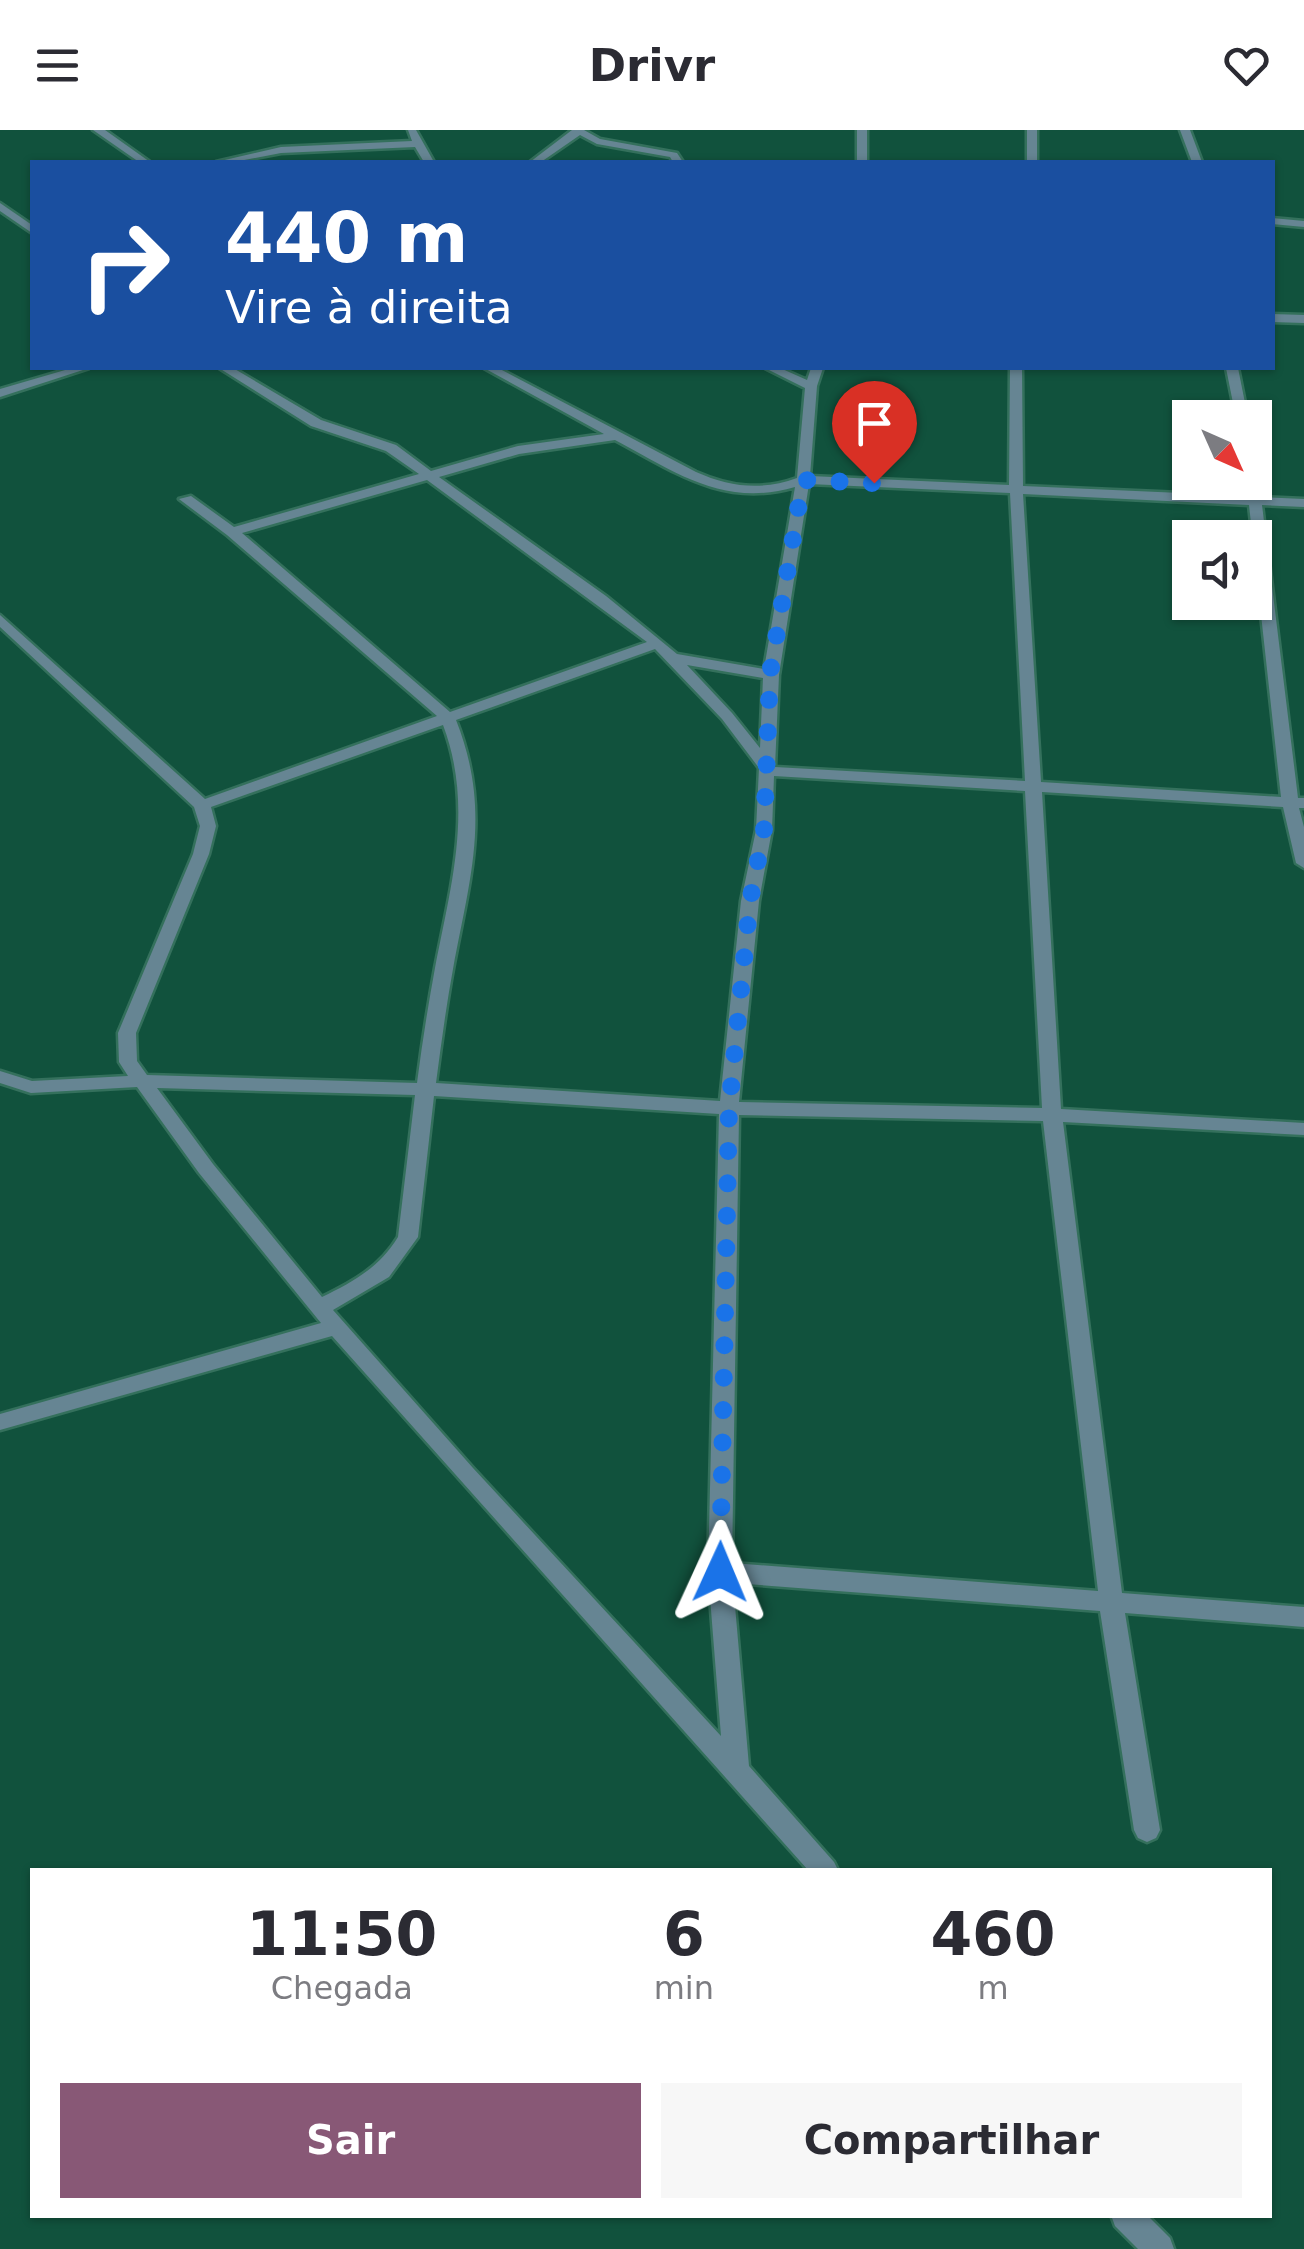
<!DOCTYPE html>
<html lang="pt">
<head>
<meta charset="utf-8">
<style>
  body { margin:0; font-family:"DejaVu Sans",sans-serif; background:#f7f7f7; color:#2b2b33; height:100vh; display:flex; flex-direction:column; font-size:38px; white-space:nowrap }
  * { box-sizing:border-box; margin:0 }
  p { font-size:32px; color:#7c7c81 }
  .icon { flex:none; width:55px; height:55px; fill:none; stroke:currentColor; stroke-width:2; stroke-linecap:round; stroke-linejoin:round }
  .map { position:relative; flex:1; overflow:hidden }
  .panel { position:absolute; left:30px; top:1738px; width:1242px; height:350px; display:flex; flex-direction:column; background:#fff; border-radius:0px; box-shadow:0 2px 8px #0004 }
  .panel>* { flex:none }
  .banner { position:absolute; left:30px; top:30px; width:1245px; height:210px; border-radius:0px; box-shadow:0 2px 8px #0004; background:#1a4fa0; color:#fff; overflow:hidden }
  .needle { width:65px; rotate:135deg }
  .buttons { position:absolute; left:1172px; top:270px; display:grid; gap:20px }
  .buttons a { display:grid; place-items:center; width:100px; height:100px; border-radius:0px; background:#fff; box-shadow:0 2px 8px #0004; font-size:50px }
  .pin { position:absolute; display:grid; place-items:center; width:85px; height:85px; color:#fff; margin:-102px -42px; border-radius:50% 50% 50% 0; rotate:-45deg; box-shadow:0 0 10px #0007 }
  .pin .icon { rotate:45deg }
  .me { position:absolute; width:110px; margin:-55px; rotate:1deg; stroke-linejoin:round; filter:drop-shadow(0 0 8px #0008) }
  .turn { display:flex; align-items:center; gap:35px; height:210px; padding:0 30px; font-size:45px }
  .turn .icon { width:130px; height:130px; stroke-width:2.5 }
  .turn b { display:block; font-size:70px; line-height:85px }
  .eta { display:flex; justify-content:space-evenly; align-items:center; height:170px; text-align:center }
  .eta b { font-size:60px; font-weight:700; line-height:70px }
  .cta { display:flex; gap:20px; margin-top:auto; padding:20px 30px }
  .cta a { flex:1; height:115px; border-radius:0px; background:#885876; color:#fff; font-size:40px; font-weight:700; line-height:115px; text-align:center }
  .cta a+a { background:#f7f7f7; color:#2b2b33 }
  header { display:flex; justify-content:space-between; align-items:center; height:130px; padding:0 30px; background:#fff; font-size:45px; font-weight:700 }
  .map>svg:first-child { display:block }
  .lines { fill:none; stroke-linecap:round; stroke-linejoin:round }
  .street-casing { stroke:#34705c; stroke-width:5 }
  .street { fill:#668593; fill-rule:evenodd }
  .route { stroke:#1a73e8; stroke-width:18; stroke-dasharray:0 32.4 }
</style>
</head>
<body>
<header><svg class="icon" aria-label="menu" viewBox="0 0 24 24"><path d="M4 6h16M4 12h16M4 18h16"/></svg>Drivr<svg class="icon" aria-label="heart" viewBox="0 0 24 24"><path d="M12 20l-8-8c-3-5 5-10 8-4 3-6 11-1 8 4z"/></svg></header>
<div class="map">
<svg width="1304" height="2119" viewBox="0 0 1304 2119">
  <rect width="100%" height="100%" fill="#11523d"/>
  <g class="lines">
    <defs>
      <g id="street">
        <path d="M93,0H105L150,32H139Z"/>
        <path d="M408,0H416L434,32H424L415,17L281,23L234,32H216L281,17L412,11Z"/>
        <path d="M572,0H584L600,9L677,23L683,32H673L670,27L597,14L580,5L541,32H530Z"/>
        <rect x="857" y="0" width="10" height="32"/>
        <rect x="1027" y="0" width="10" height="32"/>
        <path d="M1180,0H1190L1202,32H1192Z"/>
        <path d="M0,73L32,95V103L0,81Z"/>
        <path d="M1272,88L1304,91V97L1272,94Z"/>
        <path d="M1272,184L1304,185V193L1272,192Z"/>
        <path d="M72,238H89L0,267V259Z"/>
        <path d="M219,238H233L321,290L396,315L431,341L518,316L604,304L484,238H498L696,342C730,357 761,361 797,348L805,258L765,238H780L807,250L811,238H823L817,256L810,346L1009,355L1010,238H1022L1023,356L1248,366L1246,352H1255V349L1260,352L1261,367L1304,369V377L1262,375L1298,668H1304V678H1299L1304,697V738L1296,733L1283,677L1042,662L1061,979L1304,993V1005L1063,992L1122,1463L1304,1477V1497L1125,1483L1160,1700L1156,1708L1147,1712L1138,1708L1134,1700L1100,1481L733,1453L749,1636L834,1732L838,1740H808L332,1206L0,1300V1284L321,1193L199,1043L137,957L31,963L0,953V941L32,951L128,946L119,932L118,903L193,724L200,696L194,677L0,497V485L205,669L437,586L227,405L179,369L191,366L234,397L419,344L386,321L311,296ZM615,310C675,342 724,378 795,357L764,539L677,524L606,466L439,347L519,324ZM427,350L647,512L450,582L242,403ZM809,354L1010,363L1025,651L775,637L779,545ZM1023,364L1249,375L1281,667L1041,652ZM655,519L722,589L759,638L756,700L741,771L720,971L436,953C441,915 446,877 453,839C470,747 492,681 456,590ZM687,535L763,548L760,618L732,583ZM443,595C474,677 451,755 435,838C428,876 422,914 417,953L147,945L137,931L136,903L209,724L216,696L211,677ZM774,646L1025,661L1042,978L739,972L759,771L772,700ZM157,958L415,965L398,1107C380,1137 353,1152 322,1167L213,1034ZM434,966L719,984L708,1442L721,1606L473,1338L333,1180L389,1147L418,1107ZM739,985L1043,991L1098,1461L732,1433Z"/>
        <path d="M1226,238H1238L1248,288H1236Z"/>
        <path d="M1111,2085H1147L1170,2108L1174,2119H1138L1115,2096Z"/>
      </g>
    </defs>
    <use href="#street" class="street-casing"/>
    <use href="#street" class="street"/>
  </g>
  <g class="lines">
    <path class="route" d="M720,1442L729,978L750,771L764,700L770,544L803,350L874,353"/>
  </g>
</svg>
<div class="buttons">
<a><svg class="needle" viewBox="-14 -14 28 28"><path d="M0-13l5 13h-10z" fill="#e53935"/><path d="M0 13l5-13h-10z" fill="#7c7c81"/></svg></a>
<a><svg class="icon" aria-label="sound" viewBox="0 0 24 24"><path d="M4 9h4l5-4v14l-5-4H4zM17 9q2 3 0 6"/></svg></a>
</div>
<div class="pin" style="left:874px;top:353px;background:#d93025"><svg class="icon" aria-label="arrive" viewBox="0 0 24 24"><path d="M6 21V4h12l-3 4 3 4H6"/></svg></div>
<svg class="me" style="left:720px;top:1442px" viewBox="-20 -20 40 40"><path d="M0-17L14 15 0 8-14 15z" fill="#1a73e8" stroke="#fff" stroke-width="4"/></svg>
<div class="banner">
<div class="turn"><svg class="icon" aria-label="right" viewBox="0 0 24 24"><path d="M7 20v-9h11M14 6l5 5-5 5"/></svg><div><b>440 m</b>Vire à direita</div></div>
</div>
<section class="panel">
<div class="eta">
<div><b>11:50</b><p>Chegada</p></div>
<div><b>6</b><p>min</p></div>
<div><b>460</b><p>m</p></div>
</div>
<div class="cta"><a>Sair</a><a>Compartilhar</a></div>
</section>
</div>
</body>
</html>
